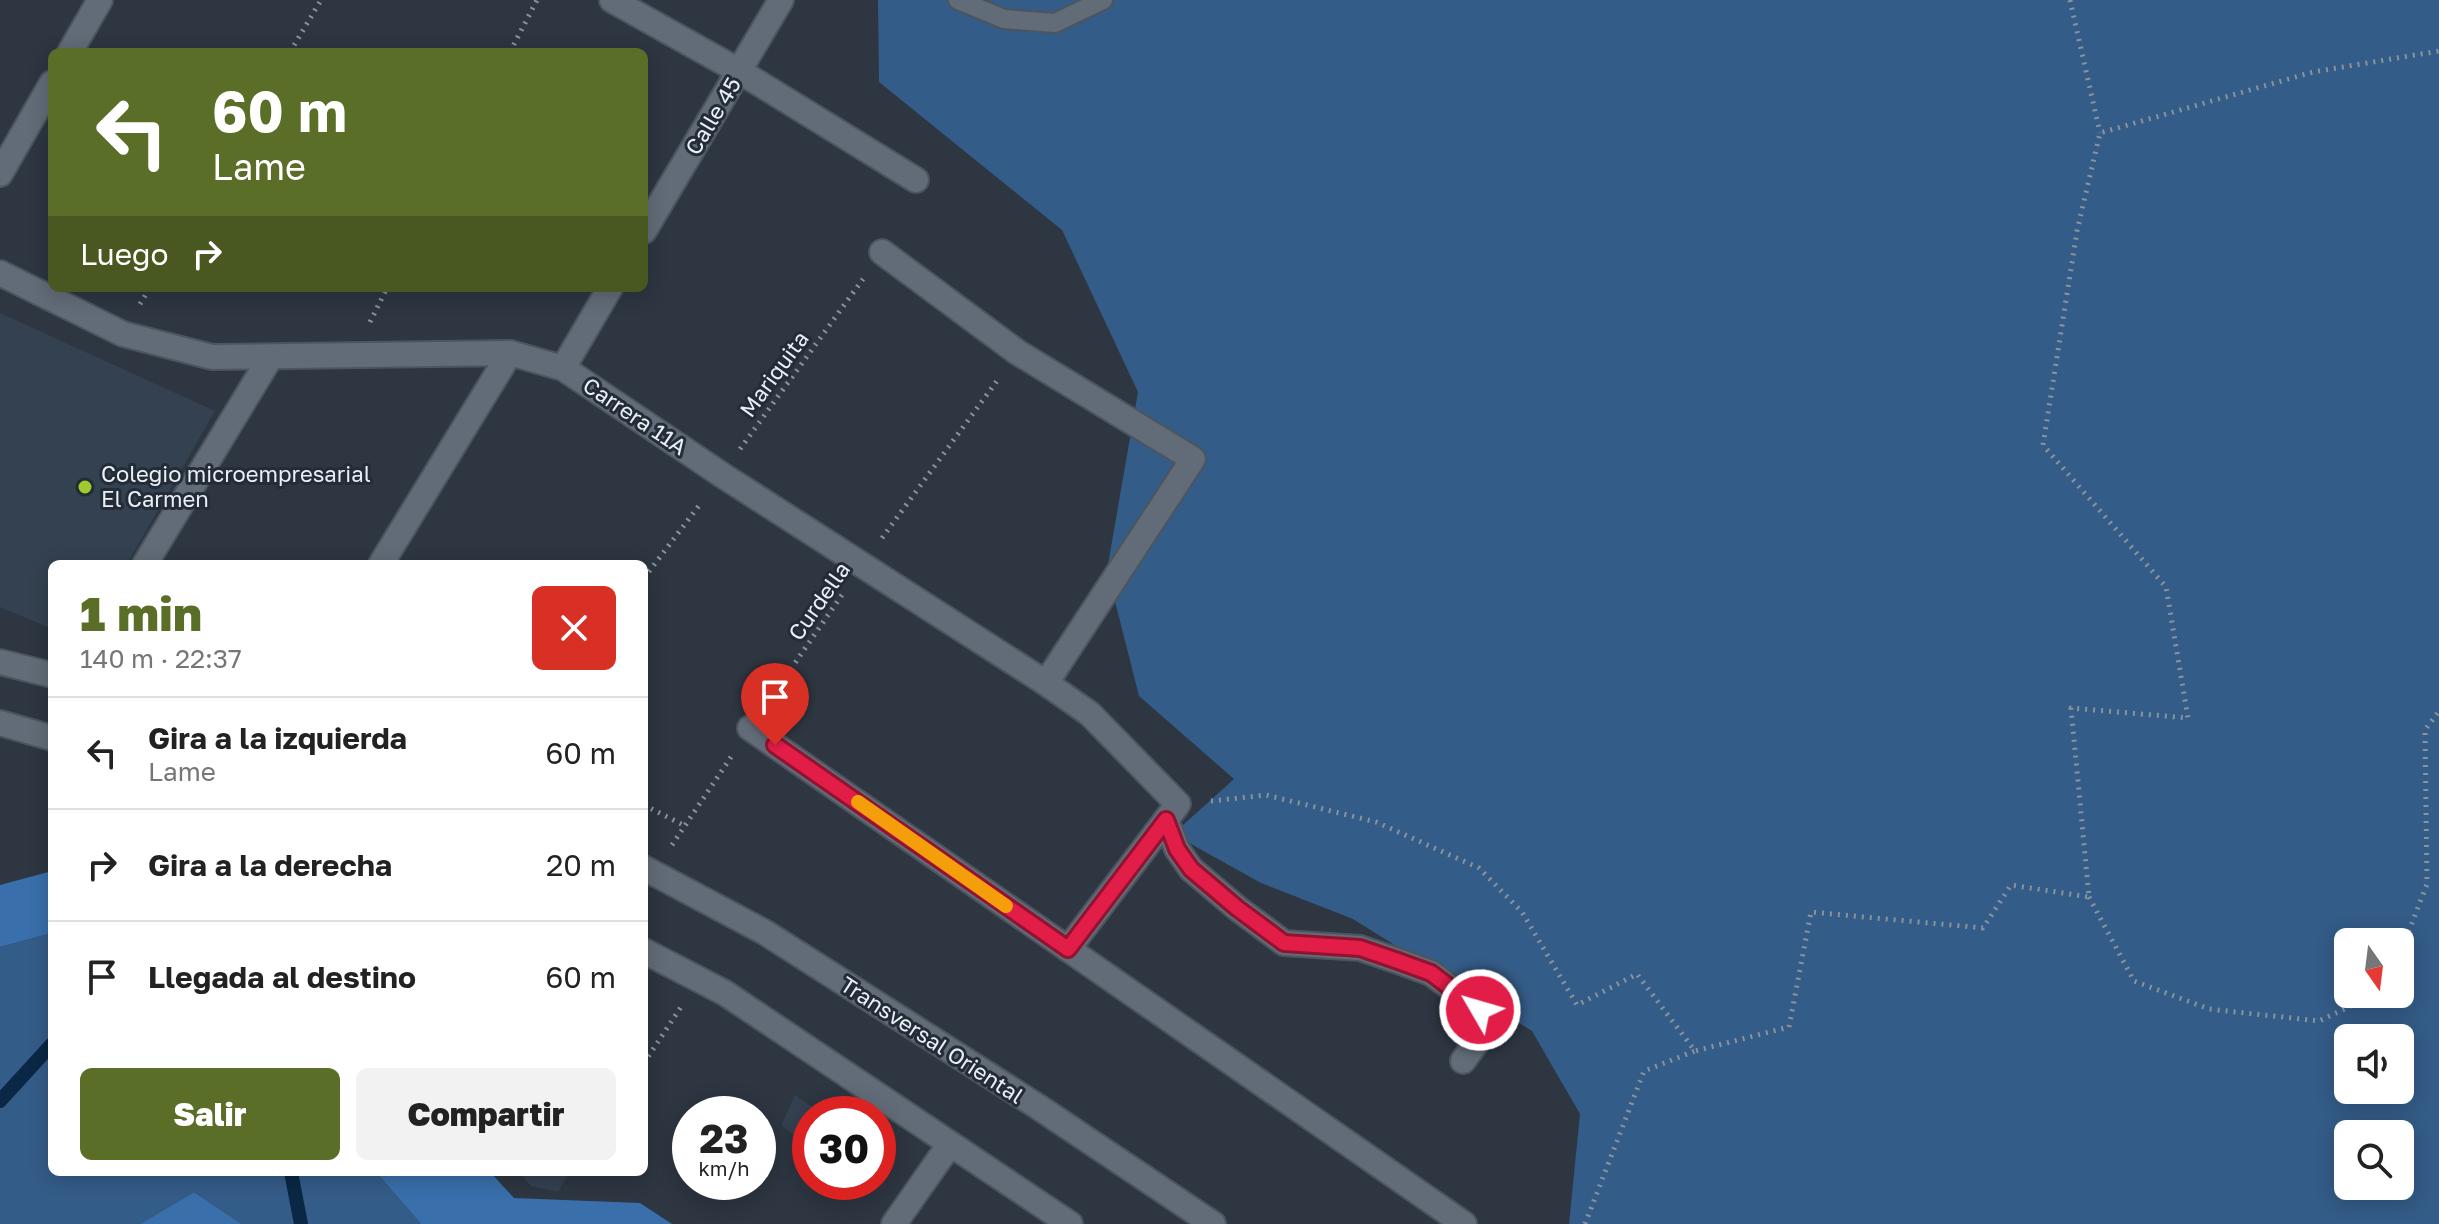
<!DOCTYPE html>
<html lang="es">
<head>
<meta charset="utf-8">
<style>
  body { margin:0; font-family:"Golos Text",sans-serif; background:#f2f2f2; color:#222; height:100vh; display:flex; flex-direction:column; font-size:30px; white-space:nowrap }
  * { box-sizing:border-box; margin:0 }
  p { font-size:26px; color:#767676 }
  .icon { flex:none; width:44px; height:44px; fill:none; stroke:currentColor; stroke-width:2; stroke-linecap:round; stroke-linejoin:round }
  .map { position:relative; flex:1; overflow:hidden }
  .sheet { position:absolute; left:48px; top:560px; width:600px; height:616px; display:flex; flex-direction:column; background:#fff; border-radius:12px; box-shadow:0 4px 20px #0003 }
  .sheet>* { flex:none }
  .guide { position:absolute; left:48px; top:48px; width:600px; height:244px; border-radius:12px; box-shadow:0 4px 20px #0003; background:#5a6e28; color:#fff; overflow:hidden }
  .needle { width:52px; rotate:166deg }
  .buttons { position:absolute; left:2334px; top:928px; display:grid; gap:16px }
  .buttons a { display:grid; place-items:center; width:80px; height:80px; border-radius:12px; background:#fff; box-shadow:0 4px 20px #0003; font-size:40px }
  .speed { position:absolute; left:672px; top:1096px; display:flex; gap:16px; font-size:40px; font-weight:700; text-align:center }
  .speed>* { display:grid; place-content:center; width:104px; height:104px; border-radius:50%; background:#fff; box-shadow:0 4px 20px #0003; line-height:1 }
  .speed small { font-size:20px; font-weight:400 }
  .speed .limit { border:12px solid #d22; background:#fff; color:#111 }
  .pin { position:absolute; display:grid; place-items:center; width:68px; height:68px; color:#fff; margin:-82px -34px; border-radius:50% 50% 50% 0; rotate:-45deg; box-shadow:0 0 8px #0007 }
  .pin .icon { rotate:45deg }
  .me { position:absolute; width:88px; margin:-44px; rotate:308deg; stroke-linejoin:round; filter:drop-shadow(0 0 6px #0008) }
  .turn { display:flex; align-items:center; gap:28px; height:168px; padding:0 32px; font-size:36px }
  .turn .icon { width:104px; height:104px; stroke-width:2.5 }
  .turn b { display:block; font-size:56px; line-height:68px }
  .then { display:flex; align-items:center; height:76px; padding:0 32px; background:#0003; gap:16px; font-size:30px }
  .round { display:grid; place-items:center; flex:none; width:84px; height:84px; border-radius:12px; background:#f2f2f2 }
  .overview { display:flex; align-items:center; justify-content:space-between; height:136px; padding:0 32px }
  h1 { font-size:48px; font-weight:800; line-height:60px; color:#5a6e28 }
  .action { display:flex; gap:16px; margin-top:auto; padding:16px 32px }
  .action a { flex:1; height:92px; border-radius:12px; background:#5a6e28; color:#fff; font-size:32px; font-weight:800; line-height:92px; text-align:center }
  .action a+a { background:#f2f2f2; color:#222 }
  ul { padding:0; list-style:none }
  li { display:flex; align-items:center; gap:24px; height:112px; padding:0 32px; border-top:2px solid #e0e0e0 }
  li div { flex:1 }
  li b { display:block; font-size:30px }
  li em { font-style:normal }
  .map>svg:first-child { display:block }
  .built { fill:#344150 }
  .green { fill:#345c88; fill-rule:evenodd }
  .forest { fill:#396faa }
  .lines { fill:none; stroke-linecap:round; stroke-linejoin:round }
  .stream { stroke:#0a2745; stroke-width:14 }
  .lane-casing { stroke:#4c555d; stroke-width:22 }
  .street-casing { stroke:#4c555d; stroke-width:28 }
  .secondary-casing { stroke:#4c555d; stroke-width:28 }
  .path { stroke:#8b929b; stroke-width:5; stroke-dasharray:2 6; stroke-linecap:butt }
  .lane { stroke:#626c78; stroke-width:18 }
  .street { stroke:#626c78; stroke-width:24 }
  .secondary { stroke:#626c78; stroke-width:24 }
  .route-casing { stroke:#92132f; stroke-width:20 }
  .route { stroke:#e11d48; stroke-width:14 }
  .slow { stroke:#f59e0b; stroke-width:14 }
  .poi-dot { fill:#9eca2f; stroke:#232c37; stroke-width:3 }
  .labels { text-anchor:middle; stroke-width:6; stroke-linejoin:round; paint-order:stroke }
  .street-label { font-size:22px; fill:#eaf0f7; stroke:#232c37 }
  .poi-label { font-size:22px; fill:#eaf0f7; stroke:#232c37; text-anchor:start }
</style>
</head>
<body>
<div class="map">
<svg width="2439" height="1224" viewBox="0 0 2439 1224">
  <rect width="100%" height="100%" fill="#2d3641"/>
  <g class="built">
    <path d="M0,313L215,411L127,564H52V629L0,607Z"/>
    <path d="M795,1095L822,1114H810V1148L781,1125Z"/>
    <path d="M519,1172H569L558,1192L531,1186Z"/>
  </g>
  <g class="green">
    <path d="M878,0H2439V1224H1569L1580,1114L1532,1031L1353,919L1261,883L1173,834L1234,779L1139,696L1107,570L1138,392L1062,230L879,82ZM2348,942H2400V994H2348ZM2348,1038H2400V1090H2348ZM2348,1134H2400V1186H2348Z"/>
    <path d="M52,933V1172H376L421,1224H242L194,1192L140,1224H0V947Z"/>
  </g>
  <g class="forest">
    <path d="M52,871V933L0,947V885Z"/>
    <path d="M376,1172H490L514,1198L640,1203L672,1224H421Z"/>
    <path d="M194,1192L242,1224H140Z"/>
  </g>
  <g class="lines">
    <g class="stream">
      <path d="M0,1101L52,1044"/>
      <path d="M291,1172L301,1224"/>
    </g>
    <defs>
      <path id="lane" d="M958,0L1004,19L1055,23L1103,0"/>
      <g id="street">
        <path d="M612,0L739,71L916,180"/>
        <path d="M70,52L100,0"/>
        <path d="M0,174L52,83"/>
        <path d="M644,231L781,0"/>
        <path d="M882,252L1017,352L1193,459L1046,683"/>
        <path d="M0,273L123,334L212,357L510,353L563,368L722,475L1046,683L1090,714L1178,804L1068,949"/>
        <path d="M563,368L610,288"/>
        <path d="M145,564L270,358"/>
        <path d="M381,564L510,353"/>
        <path d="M750,728L1464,1224"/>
        <path d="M1166,820L1177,849L1191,869L1237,908L1284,943L1360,948L1398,961L1431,973L1480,1010L1484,1021L1479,1039L1463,1061"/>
        <path d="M894,1224L950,1144"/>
      </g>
      <g id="secondary">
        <path d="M0,662L52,675"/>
        <path d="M0,723L52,738"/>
        <path d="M644,868L766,933L1037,1106L1213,1224"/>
        <path d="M644,951L725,993L1070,1224"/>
      </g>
    </defs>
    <use href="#lane" class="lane-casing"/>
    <use href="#street" class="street-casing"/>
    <use href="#secondary" class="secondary-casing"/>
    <g class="path">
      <path d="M2070,0L2100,133"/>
      <path d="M290,52L321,0"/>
      <path d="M510,52L537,0"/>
      <path d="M140,304L150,288"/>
      <path d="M370,322L387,288"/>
      <path d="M740,449L863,279"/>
      <path d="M882,538L999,378"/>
      <path d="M644,578L701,503"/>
      <path d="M768,702L844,592"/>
      <path d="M1211,801L1266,795L1376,822L1479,868L1522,912L1577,1005L1637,974L1695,1051L1789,1027L1811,912L1983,928L2011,885L2089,897L2071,708L2188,718L2166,587L2043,445L2077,231L2100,133L2313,72L2439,51"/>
      <path d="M644,805L685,826"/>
      <path d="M672,845L731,757"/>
      <path d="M2089,897L2134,981L2209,1009L2319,1021L2376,994"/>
      <path d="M2400,954L2427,884L2425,730L2439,711"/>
      <path d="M644,1063L681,1007"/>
      <path d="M1585,1224L1644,1071L1695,1051"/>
    </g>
    <use href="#lane" class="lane"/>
    <use href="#street" class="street"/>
    <use href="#secondary" class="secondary"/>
  </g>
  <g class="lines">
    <defs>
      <path id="route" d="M775,745L1068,949L1166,820L1177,849L1191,869L1237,908L1284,943L1360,948L1398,961L1431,973L1480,1010"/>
    </defs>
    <use href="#route" class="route-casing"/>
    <use href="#route" class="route"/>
    <path class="slow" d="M858,802L1006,906"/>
  </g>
  <circle class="poi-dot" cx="85" cy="487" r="8"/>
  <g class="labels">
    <g class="street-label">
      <text transform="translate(713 116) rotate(-59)" y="8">Calle 45</text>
      <text transform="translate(774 374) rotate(-54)" y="8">Mariquita</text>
      <text transform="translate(635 416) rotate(34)" y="8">Carrera 11A</text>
      <text transform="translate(819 601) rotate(-55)" y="8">Curdella</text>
      <text transform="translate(932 1040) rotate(33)" y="8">Transversal Oriental</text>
    </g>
    <g class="poi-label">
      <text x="101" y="482">Colegio microempresarial<tspan x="101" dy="25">El Carmen</tspan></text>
    </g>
  </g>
</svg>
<div class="buttons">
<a><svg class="needle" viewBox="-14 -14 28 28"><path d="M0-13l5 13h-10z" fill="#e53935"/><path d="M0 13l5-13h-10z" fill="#767676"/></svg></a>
<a><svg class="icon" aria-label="sound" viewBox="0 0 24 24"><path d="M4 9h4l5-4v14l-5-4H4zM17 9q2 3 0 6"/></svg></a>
<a><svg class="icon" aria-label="search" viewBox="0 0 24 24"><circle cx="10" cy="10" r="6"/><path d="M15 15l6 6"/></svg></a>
</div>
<div class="speed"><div>23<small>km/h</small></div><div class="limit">30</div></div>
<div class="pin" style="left:775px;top:745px;background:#d93025"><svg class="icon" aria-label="arrive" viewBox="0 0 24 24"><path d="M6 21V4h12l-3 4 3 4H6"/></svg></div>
<svg class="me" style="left:1480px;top:1010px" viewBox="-20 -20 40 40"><circle r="17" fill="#e11d48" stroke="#fff" stroke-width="3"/><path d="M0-11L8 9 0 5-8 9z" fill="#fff"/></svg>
<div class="guide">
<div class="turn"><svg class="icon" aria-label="left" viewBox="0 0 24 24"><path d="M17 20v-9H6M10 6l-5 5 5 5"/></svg><div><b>60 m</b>Lame</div></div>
<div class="then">Luego<svg class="icon" aria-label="right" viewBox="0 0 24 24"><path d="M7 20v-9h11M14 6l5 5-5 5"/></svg></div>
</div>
<section class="sheet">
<div class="overview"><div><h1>1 min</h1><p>140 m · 22:37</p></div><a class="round" style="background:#d93025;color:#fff"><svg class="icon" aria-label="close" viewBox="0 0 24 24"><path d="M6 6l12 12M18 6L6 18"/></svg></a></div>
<ul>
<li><svg class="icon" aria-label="left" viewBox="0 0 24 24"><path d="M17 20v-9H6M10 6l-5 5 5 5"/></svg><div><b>Gira a la izquierda</b><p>Lame</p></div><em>60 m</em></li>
<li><svg class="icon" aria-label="right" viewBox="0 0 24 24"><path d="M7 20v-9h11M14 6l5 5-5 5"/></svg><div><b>Gira a la derecha</b></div><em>20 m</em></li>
<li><svg class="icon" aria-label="arrive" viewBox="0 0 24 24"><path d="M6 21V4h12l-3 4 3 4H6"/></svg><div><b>Llegada al destino</b></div><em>60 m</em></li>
</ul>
<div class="action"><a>Salir</a><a>Compartir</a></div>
</section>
</div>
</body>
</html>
